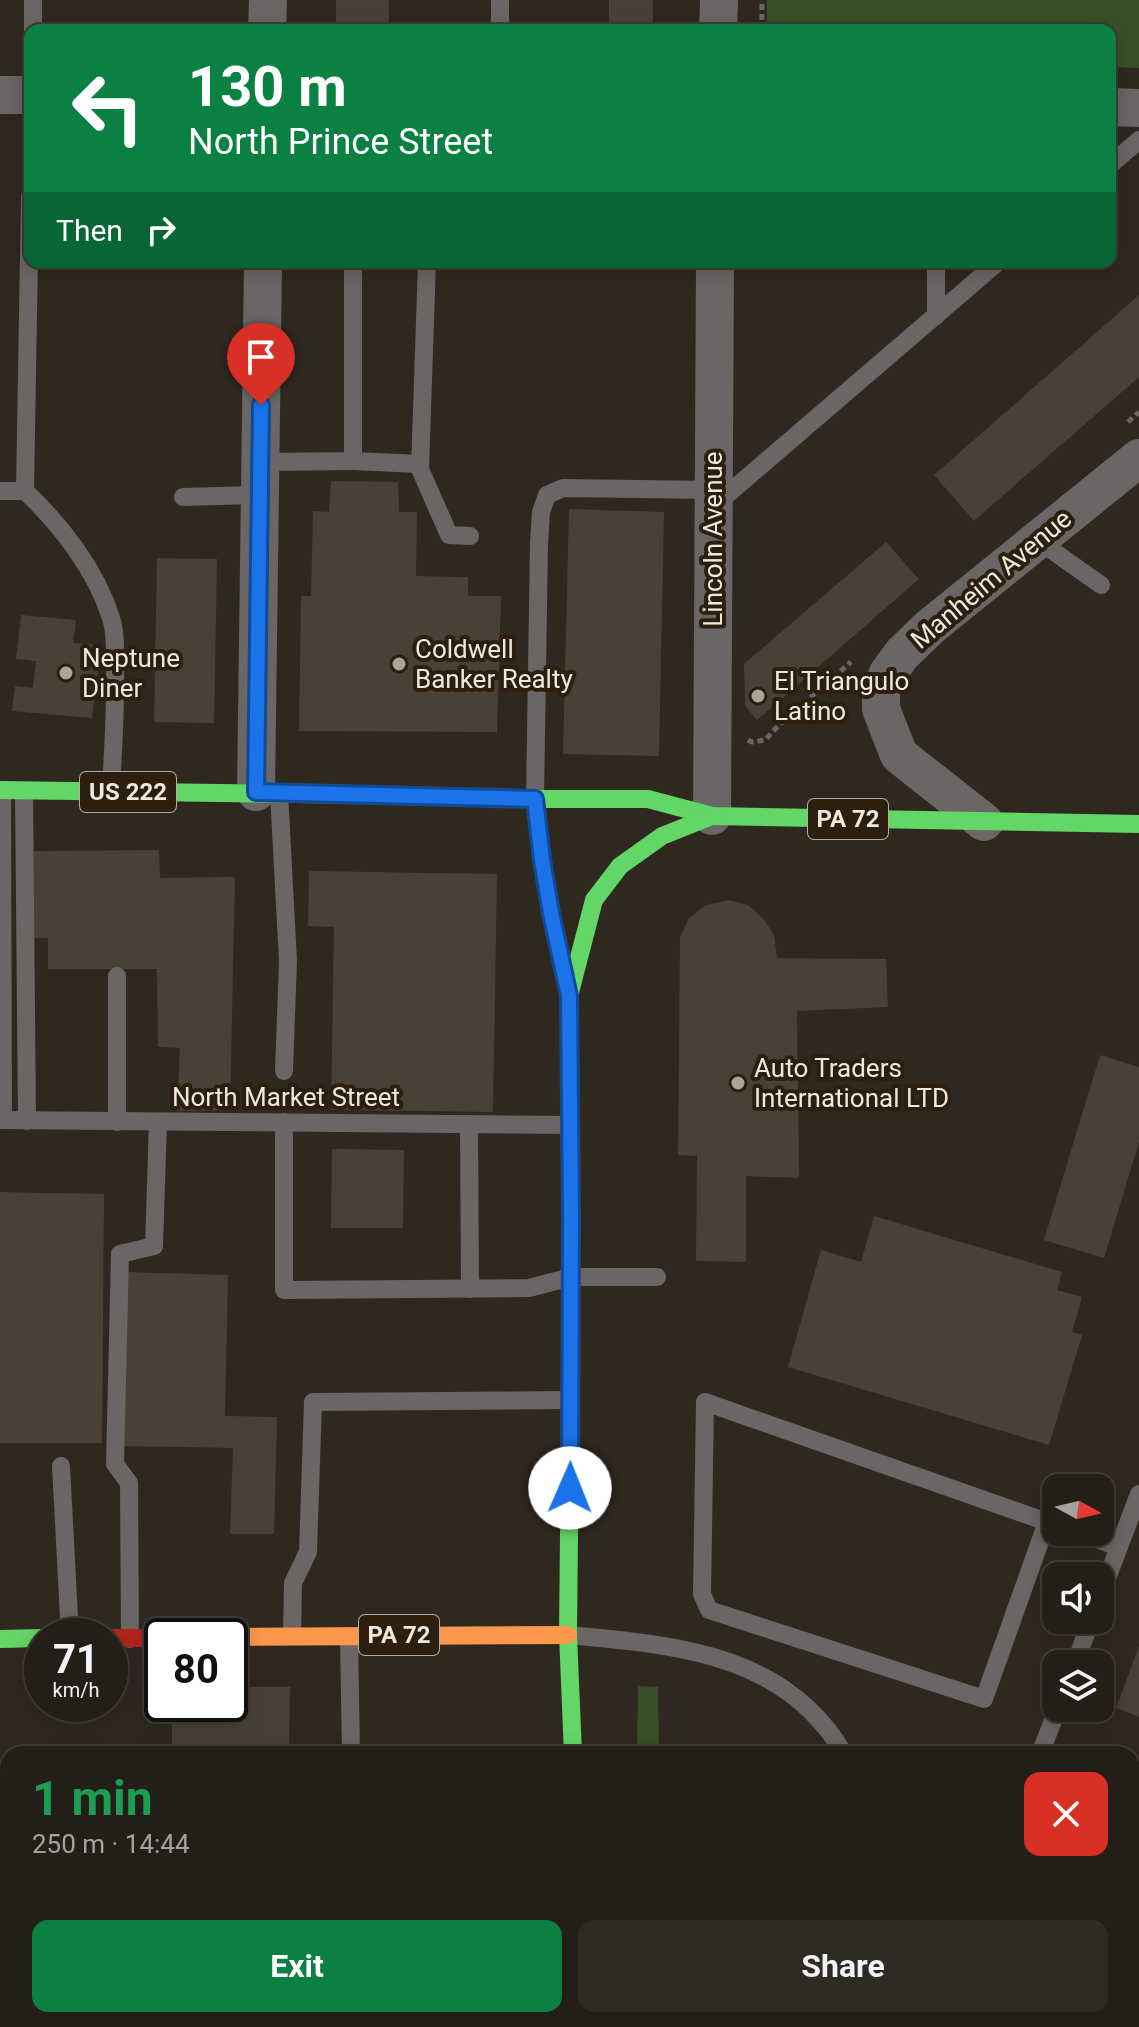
<!DOCTYPE html>
<html lang="en">
<head>
<meta charset="utf-8">
<style>
  body { margin:0; font-family:Roboto,sans-serif; background:#2f2b24; color:#f1f3f6; height:100vh; display:flex; flex-direction:column; font-size:30px; white-space:nowrap }
  * { box-sizing:border-box; margin:0 }
  p { font-size:26px; color:#a3a2a1 }
  .icon { flex:none; width:44px; height:44px; fill:none; stroke:currentColor; stroke-width:2; stroke-linecap:round; stroke-linejoin:round }
  .map { position:relative; flex:1; overflow:hidden }
  .sheet { position:absolute; left:0px; top:1746px; width:1140px; height:282px; display:flex; flex-direction:column; background:#231e17; border-radius:24px 24px 0 0; box-shadow:0 4px 20px #0003,0 0 0 2px #403c36 }
  .sheet>* { flex:none }
  .guide { position:absolute; left:24px; top:24px; width:1092px; height:244px; border-radius:16px; box-shadow:0 4px 20px #0003,0 0 0 2px #403c36; background:#0b8043; color:#fff; overflow:hidden }
  .needle { width:52px; rotate:98deg }
  .fabs { position:absolute; left:1042px; top:1474px; display:grid; gap:16px }
  .fabs a { display:grid; place-items:center; width:72px; height:72px; border-radius:16px; background:#231e17; box-shadow:0 4px 20px #0003,0 0 0 2px #403c36; font-size:40px }
  .speed { position:absolute; left:24px; top:1618px; display:flex; gap:16px; font-size:40px; font-weight:700; text-align:center }
  .speed>* { display:grid; place-content:center; width:104px; height:104px; border-radius:50%; background:#231e17; box-shadow:0 4px 20px #0003,0 0 0 2px #403c36; line-height:1 }
  .speed small { font-size:20px; font-weight:400 }
  .speed .limit { border:4px solid #111; border-radius:12px; background:#fff; color:#111 }
  .pin { position:absolute; display:grid; place-items:center; width:68px; height:68px; color:#fff; margin:-82px -34px; border-radius:50% 50% 50% 0; rotate:-45deg; box-shadow:0 0 8px #0007 }
  .pin .icon { rotate:45deg }
  .me { position:absolute; width:88px; margin:-44px; rotate:1deg; stroke-linejoin:round; filter:drop-shadow(0 0 6px #0008) }
  .turn { display:flex; align-items:center; gap:28px; height:168px; padding:0 32px; font-size:36px }
  .turn .icon { width:104px; height:104px; stroke-width:2.5 }
  .turn b { display:block; font-size:56px; line-height:68px }
  .then { display:flex; align-items:center; height:76px; padding:0 32px; background:#0003; gap:16px; font-size:30px }
  .round { display:grid; place-items:center; flex:none; width:84px; height:84px; border-radius:16px; background:#2f2b24 }
  .summary { display:flex; align-items:center; justify-content:space-between; height:136px; padding:0 32px }
  h1 { font-size:48px; font-weight:700; line-height:60px; color:#1e9e55 }
  .button { display:flex; gap:16px; margin-top:auto; padding:16px 32px }
  .button a { flex:1; height:92px; border-radius:16px; background:#0b8043; color:#fff; font-size:32px; font-weight:700; line-height:92px; text-align:center }
  .button a+a { background:#2f2b24; color:#f1f3f6 }
  .map>svg:first-child { display:block }
  .green { fill:#38502a }
  .building { fill:#494135 }
  .lines { fill:none; stroke-linecap:round; stroke-linejoin:round }
  .path { stroke:#6a6562; stroke-width:5; stroke-dasharray:6 4; stroke-linecap:butt }
  .lane { stroke:#6a6666; stroke-width:18 }
  .street { stroke:#6a6666; stroke-width:38 }
  .fast { stroke:#63d668; stroke-width:18 }
  .slow { stroke:#ff974d; stroke-width:18 }
  .jam { stroke:#b3261e; stroke-width:18 }
  .route-casing { stroke:#114b97; stroke-width:20 }
  .route { stroke:#1a73e8; stroke-width:14 }
  .poi-dot { fill:#ada59a; stroke:#2c1f0f; stroke-width:3 }
  .labels { text-anchor:middle; stroke-width:8; stroke-linejoin:round; paint-order:stroke }
  .shield { fill:#2c1f0f; stroke:#b6ac9f; stroke-width:2 }
  .shield-label { font-size:24px; font-weight:bold; fill:#f1e8dd }
  .street-label { font-size:26px; fill:#f1e8dd; stroke:#2c1f0f }
  .poi-label { font-size:26px; fill:#f1e8dd; stroke:#2c1f0f; text-anchor:start }
</style>
</head>
<body>
<div class="map">
<svg width="1139" height="2027" viewBox="0 0 1139 2027">
  <rect width="100%" height="100%" fill="#2f281f"/>
  <g class="green">
    <path d="M767,0H1139V68L1110,67V30H767Z"/>
    <path d="M638,1686L658,1687L659,1754H637Z"/>
    <path d="M634,2020H776L774,2027H635Z"/>
  </g>
  <g class="building">
    <rect x="336" y="0" width="53" height="30"/>
    <rect x="609" y="0" width="44" height="30"/>
    <path d="M1139,295V377L974,521L934,475Z"/>
    <path d="M331,481L398,482L399,512H417L416,576L468,577V596H501L497,732L299,731L301,596H311L313,511L329,512Z"/>
    <path d="M569,509L664,512L659,756L563,754Z"/>
    <path d="M886,542L919,579L757,720L745,706L744,664Z"/>
    <path d="M157,558L217,559L214,723L154,722Z"/>
    <path d="M21,615L76,620L73,643L101,645L92,718L12,711L15,686L33,688L36,661L16,659Z"/>
    <path d="M159,850L160,878L235,877L230,1110L177,1111L180,1048L158,1047L157,969H48V938H29V851Z"/>
    <path d="M309,871L497,874L493,1112L331,1110L334,927L308,926Z"/>
    <path d="M729,900L748,905L763,918L774,935L777,958L886,959L888,1007L797,1011L799,1178L746,1176V1262L696,1261L697,1156L678,1155L680,937L689,918L706,905Z"/>
    <path d="M1100,1055L1139,1067V1142L1104,1258L1044,1240Z"/>
    <path d="M332,1149L404,1150L403,1228H331Z"/>
    <path d="M0,1192L104,1194L102,1443H0Z"/>
    <path d="M874,1216L1062,1272L1057,1290L1082,1297L1072,1332L1082,1335L1049,1445L788,1367L821,1250L861,1262Z"/>
    <path d="M125,1272L228,1275L225,1416L277,1417L274,1534H230L233,1448L121,1446Z"/>
    <path d="M1139,1646V1717L1116,1708Z"/>
    <path d="M230,1687H290L289,1754H172V1704H230Z"/>
    <path d="M0,1890H8V2020H74V2027H0Z"/>
    <rect x="168" y="2020" width="120" height="7"/>
    <path d="M837,2020H1087L1085,2027H835Z"/>
  </g>
  <g class="lines">
    <g class="path">
      <path d="M762,30V0"/>
      <path d="M1128,422L1139,412"/>
      <path d="M748,740L752,742L765,740L778,726L851,662"/>
      <path d="M767,2027L768,2020"/>
      <path d="M788,2027L790,2020"/>
    </g>
    <g class="lane">
      <path d="M33,30V0"/>
      <path d="M500,30V0"/>
      <path d="M1110,165L1139,140"/>
      <path d="M30,196L25,491C61,525 96,570 111,618C116,633 115,652 115,667C116,709 113,750 111,791"/>
      <path d="M427,262L420,469L449,535L470,536"/>
      <path d="M936,262V316"/>
      <path d="M353,461L420,464"/>
      <path d="M260,462L353,461V262"/>
      <path d="M0,491H25"/>
      <path d="M183,497L260,495"/>
      <path d="M715,505L998,262"/>
      <path d="M1036,539L1101,585"/>
      <path d="M2,790L3,1120"/>
      <path d="M24,791L27,1121"/>
      <path d="M279,793L288,961L284,1071"/>
      <path d="M535,799L539,543L541,512L547,495L563,488L713,490"/>
      <path d="M0,1120L569,1125"/>
      <path d="M117,1122V976"/>
      <path d="M284,1122V1290L529,1288L571,1277H657"/>
      <path d="M469,1124L470,1289"/>
      <path d="M61,1466L70,1636"/>
      <path d="M1047,1522L984,1699L709,1610L702,1594L705,1402L1056,1525"/>
      <path d="M1077,1532L1119,1547"/>
      <path d="M1100,1597L1139,1494"/>
      <path d="M568,1635C673,1645 785,1652 844,1754"/>
      <path d="M292,1636L293,1583L308,1552L313,1402L571,1400"/>
      <path d="M349,1637L351,1754"/>
      <path d="M130,1639L129,1483L115,1464L120,1254L154,1246L158,1122"/>
      <path d="M1075,1664L1091,1620"/>
      <path d="M1040,1754L1058,1708"/>
      <path d="M354,2020V2027"/>
      <path d="M141,2027L144,2020"/>
      <path d="M839,2027L841,2020"/>
    </g>
    <g class="street">
      <path d="M267,30L268,0"/>
      <path d="M718,30L719,0"/>
      <path d="M0,95H30"/>
      <path d="M1110,107L1139,108"/>
      <path d="M256,792L263,262"/>
      <path d="M712,816L715,262"/>
      <path d="M984,822L899,755L881,709V692L888,673L902,654L930,627L1139,458"/>
    </g>
    <g class="fast">
      <path d="M0,790L374,795"/>
      <path d="M535,799H648L712,816L1139,824"/>
      <path d="M569,996L594,900L620,866L662,836L712,816"/>
      <path d="M571,1333L568,1635L573,1754"/>
      <path d="M0,1639L42,1638"/>
      <path d="M583,2020V2027"/>
    </g>
    <path class="slow" d="M230,1637L568,1635"/>
    <g class="jam">
      <path d="M374,795L535,799L542,860L551,913L569,996L571,1333"/>
      <path d="M110,1638H162"/>
    </g>
  </g>
  <g class="lines">
    <defs>
      <path id="route" d="M261,405L256,792L535,799L542,860L551,913L569,996L571,1216L570,1488"/>
    </defs>
    <use href="#route" class="route-casing"/>
    <use href="#route" class="route"/>
  </g>
  <g class="poi-dot">
    <circle cx="399" cy="664" r="8"/>
    <circle cx="66" cy="673" r="8"/>
    <circle cx="758" cy="696" r="8"/>
    <circle cx="738" cy="1083" r="8"/>
  </g>
  <g class="labels">
    <g class="shield">
      <rect x="80" y="772" width="96" height="40" rx="6"/>
      <rect x="808" y="799" width="80" height="40" rx="6"/>
      <rect x="359" y="1615" width="80" height="40" rx="6"/>
    </g>
    <g class="shield-label">
      <text x="128" y="800">US 222</text>
      <text x="848" y="827">PA 72</text>
      <text x="399" y="1643">PA 72</text>
    </g>
    <g class="street-label">
      <text transform="translate(713 539) rotate(-90)" y="9">Lincoln Avenue</text>
      <text transform="translate(991 579) rotate(-40)" y="9">Manheim Avenue</text>
      <text x="286" y="1106">North Market Street</text>
    </g>
    <g class="poi-label">
      <text x="415" y="658">Coldwell<tspan x="415" dy="30">Banker Realty</tspan></text>
      <text x="82" y="667">Neptune<tspan x="82" dy="30">Diner</tspan></text>
      <text x="774" y="690">El Triangulo<tspan x="774" dy="30">Latino</tspan></text>
      <text x="754" y="1077">Auto Traders<tspan x="754" dy="30">International LTD</tspan></text>
    </g>
  </g>
</svg>
<div class="fabs">
<a><svg class="needle" viewBox="-14 -14 28 28"><path d="M0-13l5 13h-10z" fill="#e53935"/><path d="M0 13l5-13h-10z" fill="#a3a2a1"/></svg></a>
<a><svg class="icon" aria-label="sound" viewBox="0 0 24 24"><path d="M4 9h4l5-4v14l-5-4H4zM17 9q2 3 0 6"/></svg></a>
<a><svg class="icon" aria-label="layers" viewBox="0 0 24 24"><path d="M12 4l9 5-9 5-9-5zM3 14l9 5 9-5"/></svg></a>
</div>
<div class="speed"><div>71<small>km/h</small></div><div class="limit">80</div></div>
<div class="pin" style="left:261px;top:405px;background:#d93025"><svg class="icon" aria-label="arrive" viewBox="0 0 24 24"><path d="M6 21V4h12l-3 4 3 4H6"/></svg></div>
<svg class="me" style="left:570px;top:1488px" viewBox="-20 -20 40 40"><circle r="19" fill="#fff"/><path d="M0-13L10 11 0 6-10 11z" fill="#1a73e8"/></svg>
<div class="guide">
<div class="turn"><svg class="icon" aria-label="left" viewBox="0 0 24 24"><path d="M17 20v-9H6M10 6l-5 5 5 5"/></svg><div><b>130 m</b>North Prince Street</div></div>
<div class="then">Then<svg class="icon" aria-label="right" viewBox="0 0 24 24"><path d="M7 20v-9h11M14 6l5 5-5 5"/></svg></div>
</div>
<section class="sheet">
<div class="summary"><div><h1>1 min</h1><p>250 m · 14:44</p></div><a class="round" style="background:#d93025;color:#fff"><svg class="icon" aria-label="close" viewBox="0 0 24 24"><path d="M6 6l12 12M18 6L6 18"/></svg></a></div>
<div class="button"><a>Exit</a><a>Share</a></div>
</section>
</div>
</body>
</html>
